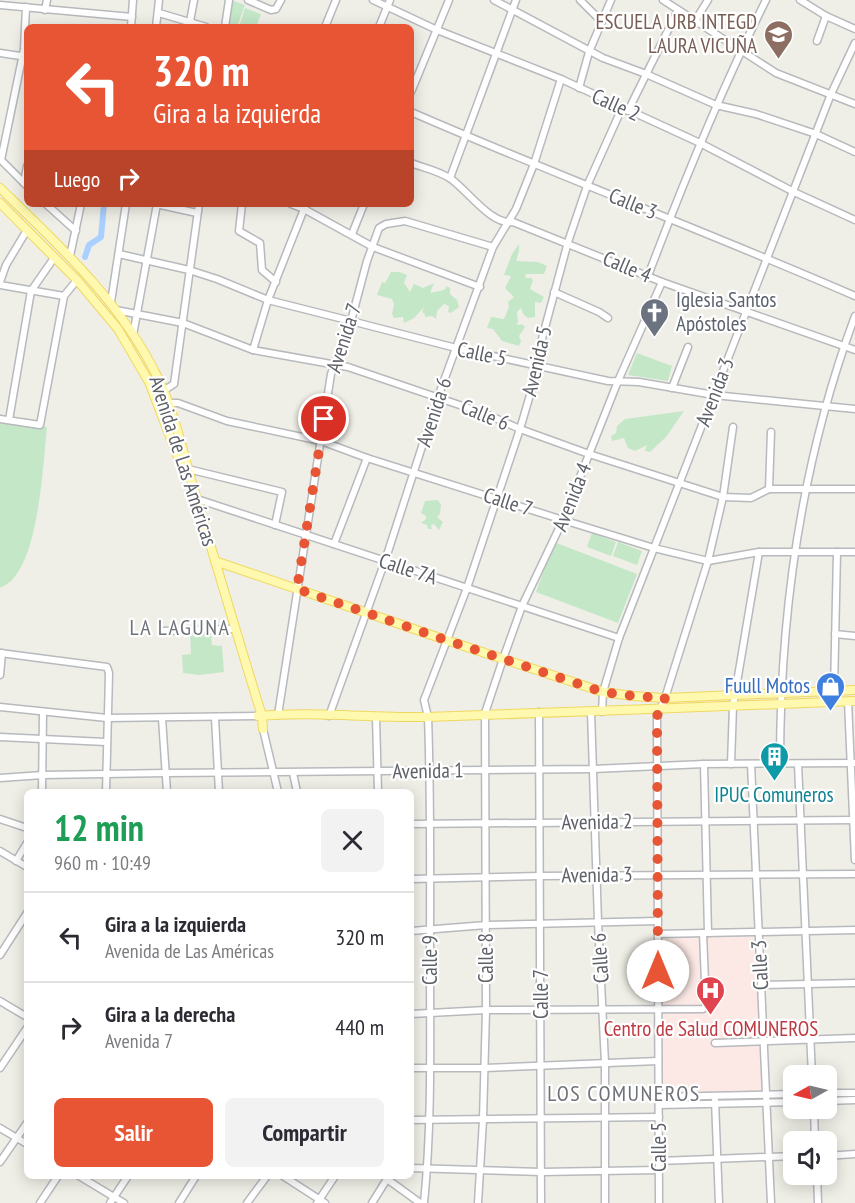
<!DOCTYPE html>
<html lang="es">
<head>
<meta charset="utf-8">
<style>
  body { margin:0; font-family:"PT Sans Narrow",sans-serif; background:#f2f2f3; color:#2b2b33; height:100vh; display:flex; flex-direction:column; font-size:22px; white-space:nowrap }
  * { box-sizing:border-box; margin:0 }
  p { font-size:20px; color:#7c7c81 }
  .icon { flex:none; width:33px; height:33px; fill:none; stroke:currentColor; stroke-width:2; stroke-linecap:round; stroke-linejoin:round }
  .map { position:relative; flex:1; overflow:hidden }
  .drawer { position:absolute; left:24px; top:789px; width:390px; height:390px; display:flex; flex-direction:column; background:#fff; border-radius:9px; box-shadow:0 3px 15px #0003 }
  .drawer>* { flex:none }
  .guide { position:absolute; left:24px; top:24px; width:390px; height:183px; border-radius:9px; box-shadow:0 3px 15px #0003; background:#e85535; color:#fff; overflow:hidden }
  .needle { width:39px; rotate:262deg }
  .fabs { position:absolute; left:783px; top:1065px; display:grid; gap:12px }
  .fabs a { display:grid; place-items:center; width:54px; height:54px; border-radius:9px; background:#fff; box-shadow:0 3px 15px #0003; font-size:30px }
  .pin { position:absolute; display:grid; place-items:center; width:51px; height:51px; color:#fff; margin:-26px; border:3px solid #fff; border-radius:50%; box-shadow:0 2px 6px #0007 }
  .me { position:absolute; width:66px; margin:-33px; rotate:0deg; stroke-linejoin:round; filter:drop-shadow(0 0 4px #0008) }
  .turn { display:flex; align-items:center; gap:21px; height:126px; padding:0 30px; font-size:27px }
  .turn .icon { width:78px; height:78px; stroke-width:2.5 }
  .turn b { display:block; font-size:42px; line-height:51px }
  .then { display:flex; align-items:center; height:57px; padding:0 30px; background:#0003; gap:12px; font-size:22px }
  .round { display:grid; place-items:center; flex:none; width:63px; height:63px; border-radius:9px; background:#f2f2f3 }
  .summary { display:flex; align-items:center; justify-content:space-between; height:102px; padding:0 30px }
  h1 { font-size:36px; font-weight:700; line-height:45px; color:#1e9e55 }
  .button { display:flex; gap:12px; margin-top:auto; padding:12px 30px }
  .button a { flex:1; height:69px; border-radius:9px; background:#e85535; color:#fff; font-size:24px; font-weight:700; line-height:69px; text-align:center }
  .button a+a { background:#f2f2f3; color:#2b2b33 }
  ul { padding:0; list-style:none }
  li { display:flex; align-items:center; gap:18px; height:90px; padding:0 30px; border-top:2px solid #e1e1e2 }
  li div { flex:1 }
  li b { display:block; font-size:22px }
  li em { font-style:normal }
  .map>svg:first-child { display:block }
  .medical { fill:#fce9e5 }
  .green { fill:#c4e7c8 }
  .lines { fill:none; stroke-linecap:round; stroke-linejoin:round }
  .canal { stroke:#a9d0fe; stroke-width:6 }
  .minor-casing { stroke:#b7b9bd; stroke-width:9 }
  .major-casing { stroke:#f0d760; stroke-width:10 }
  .minor { stroke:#fff; stroke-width:6 }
  .major { stroke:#fef9ae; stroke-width:8 }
  .route { stroke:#e85535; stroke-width:10; stroke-dasharray:0 18 }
  .labels { text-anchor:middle; stroke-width:4.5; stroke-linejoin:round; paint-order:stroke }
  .education-label { font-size:21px; fill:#785e54; stroke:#fff; text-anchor:end }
  .street-label { font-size:21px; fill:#5e6167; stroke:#fff }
  .worship-label { font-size:21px; fill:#5b616d; stroke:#fff; text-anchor:start }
  .shop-label { font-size:21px; fill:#366cbe; stroke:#fff; text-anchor:end }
  .culture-label { font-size:21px; fill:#0d838f; stroke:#fff }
  .health-label { font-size:21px; fill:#be3a42; stroke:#fff }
  .neighbourhood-label { font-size:22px; letter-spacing:1.5px; fill:#6f7379; stroke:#fff }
</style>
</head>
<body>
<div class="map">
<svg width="855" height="1203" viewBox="0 0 855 1203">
  <rect width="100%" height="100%" fill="#f0efe7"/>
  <path class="medical" d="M754,937L762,1093L664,1095L663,938Z"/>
  <g class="green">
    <path d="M231,0L245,5L237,27H226Z"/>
    <path d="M245,8L261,14L256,27H239Z"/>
    <path d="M519,244V251L516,261L538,262L547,266L544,274H526L525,278H531L533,280L530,289L544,297L541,303L535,302V317L528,318L524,315L521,308L517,312L518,322L516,324L520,325L522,324L525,327L519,336L521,341L519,346L502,341L493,329L487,328L491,317L504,319L509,307L508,302L514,297L505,288L511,276L504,275L512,254Z"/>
    <path d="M391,272H400L407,275L404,283L410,292L414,284L423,288L434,283L430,293L444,290L447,286L450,288V294L457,300L459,307L451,313L448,312L449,306L444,304L437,311L436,319L432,316L425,317V314L422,312L424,307L414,318L404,323L403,317L394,318L392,314L394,304L392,299L377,295L382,282L385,283Z"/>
    <path d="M637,353L672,366L668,381L628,375Z"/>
    <path d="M684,411L666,437L650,452L645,451L647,445L635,451L628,448L624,438L612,441L611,436L616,433L617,426L625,419Z"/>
    <path d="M0,420L47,427C43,466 39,552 12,580C9,583 4,586 0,588Z"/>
    <path d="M438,500L441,505L440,514L437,517L443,522L439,530L434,524L431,525L432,529H428L427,525L421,523L426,519V516L421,513L425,501Z"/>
    <path d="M592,533L616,542L611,556L587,547Z"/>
    <path d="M554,542L637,574L618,623L536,592Z"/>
    <path d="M618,542L642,551L637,565L613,556Z"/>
    <path d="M190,634H211L212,645L222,646L224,672L199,675L183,673L182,655L191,654Z"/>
  </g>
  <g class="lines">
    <path class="canal" d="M85,257L89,245L101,237L104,204"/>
    <defs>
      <g id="minor">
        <path d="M248,0L271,10L276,9L281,0"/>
        <path d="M373,0L437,30L561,79L700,143L794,192L855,220"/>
        <path d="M494,0L603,58L646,74L716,105L756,114L816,134L855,152"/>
        <path d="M580,0L602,22"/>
        <path d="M663,0L776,73L855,104"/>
        <path d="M800,0L826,16L855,29"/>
        <path d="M0,5L132,17"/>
        <path d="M45,10L47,0"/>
        <path d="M159,13L206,27"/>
        <path d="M695,21L708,0"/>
        <path d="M131,27L133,0"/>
        <path d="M156,27L159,0"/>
        <path d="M189,27L194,0"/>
        <path d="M225,27L229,0"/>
        <path d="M325,27L336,0"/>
        <path d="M379,27L390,0"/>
        <path d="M817,41L826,16"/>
        <path d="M0,53L27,57"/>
        <path d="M579,88L589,52L611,0"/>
        <path d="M411,92L449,0"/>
        <path d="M628,111L678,10"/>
        <path d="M411,112C558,176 708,232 855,296"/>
        <path d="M0,159L27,186"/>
        <path d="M1,160L24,49L26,7"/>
        <path d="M411,163C424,168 440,171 451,179C467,190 492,226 513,222L662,282L855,350"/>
        <path d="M450,178L516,0"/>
        <path d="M24,183L27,166"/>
        <path d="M46,204L76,231"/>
        <path d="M156,204L197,213"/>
        <path d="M242,204L239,231L260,243L262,270L276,282"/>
        <path d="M291,204L304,209L373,247L480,287"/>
        <path d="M352,234L364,204"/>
        <path d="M119,254L189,270L217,279L268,300L351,321L456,348L608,381L639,382L714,395L855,409"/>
        <path d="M70,256L81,204"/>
        <path d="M648,276C683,183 721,90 766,0"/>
        <path d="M0,282L6,265L27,230"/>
        <path d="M0,285L64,296"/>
        <path d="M554,292L599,312L608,318"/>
        <path d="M111,302L126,204"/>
        <path d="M116,310L183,323L253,350L348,367L486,414L520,429L589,454L723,497L751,498L769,489H855"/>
        <path d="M133,335L157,204"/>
        <path d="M253,350L268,300L306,204"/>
        <path d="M672,388L688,347"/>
        <path d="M163,391L174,384L199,204"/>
        <path d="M167,403H178L227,421L321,441L367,458L563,520L654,548L708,561L759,552H855"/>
        <path d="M0,419L40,425L64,296L77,280"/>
        <path d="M9,420L31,291L54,258"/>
        <path d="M188,469L282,492L275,525"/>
        <path d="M769,489L771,432"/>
        <path d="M197,499L619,638"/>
        <path d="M334,544L367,458"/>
        <path d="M163,631L232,629"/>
        <path d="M835,634L855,636"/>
        <path d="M0,653L107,667L109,673L106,792"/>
        <path d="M0,675L2,653"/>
        <path d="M834,691L837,552"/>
        <path d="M848,701L855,860"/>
        <path d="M0,707L107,718L257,716"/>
        <path d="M539,712L541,1203"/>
        <path d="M591,712L598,922L605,1063V1203"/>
        <path d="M602,712L603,692L619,638L831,94L855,43"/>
        <path d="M278,715L331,374L351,321L367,261L379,228L386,224L405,221L493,247"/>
        <path d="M329,716L385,561L438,397L493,247L516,209L534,164L561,79"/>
        <path d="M376,717L378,792"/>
        <path d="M162,718L167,792"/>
        <path d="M215,718L219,792"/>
        <path d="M263,729L278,792"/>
        <path d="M0,737L106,742"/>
        <path d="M704,764L708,933"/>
        <path d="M731,764L733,706L759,552"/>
        <path d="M751,764L771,1203"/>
        <path d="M780,764C780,611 802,459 855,316"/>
        <path d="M798,764L812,1076"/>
        <path d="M293,773L297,792"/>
        <path d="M0,778L43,775L166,773L593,769L704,764L855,763"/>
        <path d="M42,792L43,712"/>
        <path d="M0,819L27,828"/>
        <path d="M411,824L855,820"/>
        <path d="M0,851L27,867"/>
        <path d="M16,861L27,843"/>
        <path d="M411,879L540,876L855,874"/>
        <path d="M411,931L486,925L658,921"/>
        <path d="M658,934L855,930"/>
        <path d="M0,955L27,913"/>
        <path d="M761,985L855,983"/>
        <path d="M0,1001L27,1017"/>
        <path d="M411,1014L486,1010L703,1009L706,1006L703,933"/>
        <path d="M715,1043L855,1038"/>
        <path d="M0,1068L27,1028"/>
        <path d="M411,1068H484L658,1061"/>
        <path d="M826,1093H855"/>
        <path d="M659,1097L794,1094"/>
        <path d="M715,1100L719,1203"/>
        <path d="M826,1101L855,1100"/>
        <path d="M659,1105L794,1102"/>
        <path d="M814,1108L815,1142"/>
        <path d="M411,1120L659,1117"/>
        <path d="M0,1128L27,1144"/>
        <path d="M826,1156L855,1154"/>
        <path d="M659,1161L794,1156"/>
        <path d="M0,1162L27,1123"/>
        <path d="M411,1168L541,1172L659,1170"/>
        <path d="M817,1174L818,1203"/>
        <path d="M79,1176L124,1203"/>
        <path d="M283,1176L325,1203"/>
        <path d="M387,1179L420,1203"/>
        <path d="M40,1203L58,1176"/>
        <path d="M110,1203L128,1176"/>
        <path d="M179,1203L196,1176"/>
        <path d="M247,1203L267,1176"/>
        <path d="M317,1203L335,1176"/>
        <path d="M372,1203L387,1179"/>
        <path d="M424,1203C432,1123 430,1042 430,962C430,880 431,798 428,717L424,700L467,588L520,429L537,371L535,365L568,242L587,186L622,108"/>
        <path d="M478,1203L483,1120L486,1010L485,713L503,659L522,606L563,520L618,381L662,282"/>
        <path d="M659,1203L657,716L665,698L708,561L723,497L733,427"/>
      </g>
      <g id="major">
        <path d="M0,188C59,245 120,301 157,376C174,409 184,457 195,493C217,567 239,642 262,716L263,729"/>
        <path d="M0,203L77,280L118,329L149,382L185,476"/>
        <path d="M215,561L446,640L603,692L633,696L665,698L855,690"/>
        <path d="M258,716C314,711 371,718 427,717C570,713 712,706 855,701"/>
      </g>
    </defs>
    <use href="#minor" class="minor-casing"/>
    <use href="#major" class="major-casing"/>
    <use href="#minor" class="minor"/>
    <use href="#major" class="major"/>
  </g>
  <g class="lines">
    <path class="route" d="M324,419L297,589L446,640L603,692L633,696L665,698L657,716L658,971"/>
  </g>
  <defs>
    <symbol id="school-pin" viewBox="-11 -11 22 30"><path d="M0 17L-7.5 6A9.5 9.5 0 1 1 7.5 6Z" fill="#8d6e63" stroke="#fff"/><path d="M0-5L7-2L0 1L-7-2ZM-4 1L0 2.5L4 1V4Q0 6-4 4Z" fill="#fff"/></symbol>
    <symbol id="church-pin" viewBox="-11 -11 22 30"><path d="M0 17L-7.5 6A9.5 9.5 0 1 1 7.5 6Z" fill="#6b7280" stroke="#fff"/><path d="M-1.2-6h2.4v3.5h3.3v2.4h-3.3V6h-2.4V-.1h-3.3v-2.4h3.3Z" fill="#fff"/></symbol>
    <symbol id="shop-pin" viewBox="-11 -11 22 30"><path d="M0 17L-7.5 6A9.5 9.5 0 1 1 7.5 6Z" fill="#3f7fe0" stroke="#fff"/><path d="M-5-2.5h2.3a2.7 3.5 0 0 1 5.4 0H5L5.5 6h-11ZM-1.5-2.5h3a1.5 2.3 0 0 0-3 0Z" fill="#fff"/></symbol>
    <symbol id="building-pin" viewBox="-11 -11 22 30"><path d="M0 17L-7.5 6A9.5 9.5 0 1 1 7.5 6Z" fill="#0f9aa8" stroke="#fff"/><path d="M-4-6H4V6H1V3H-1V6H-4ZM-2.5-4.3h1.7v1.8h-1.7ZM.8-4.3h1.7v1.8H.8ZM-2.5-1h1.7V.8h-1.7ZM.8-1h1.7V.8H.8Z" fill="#fff"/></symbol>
    <symbol id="hospital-pin" viewBox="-11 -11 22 30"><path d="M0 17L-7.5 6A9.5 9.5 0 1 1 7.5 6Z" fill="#e0444e" stroke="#fff"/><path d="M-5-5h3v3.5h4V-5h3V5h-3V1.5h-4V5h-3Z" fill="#fff"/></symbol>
  </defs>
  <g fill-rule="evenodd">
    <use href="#school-pin" x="762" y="18" width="33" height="45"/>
    <use href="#church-pin" x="638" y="296" width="33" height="45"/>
    <use href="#shop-pin" x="814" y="670" width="33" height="45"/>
    <use href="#building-pin" x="758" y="740" width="33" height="45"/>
    <use href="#hospital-pin" x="694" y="974" width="33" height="45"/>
  </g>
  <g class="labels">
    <g class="education-label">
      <text x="757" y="29">ESCUELA URB INTEGD<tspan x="757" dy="24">LAURA VICUÑA</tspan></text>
    </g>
    <g class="street-label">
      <text transform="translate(616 105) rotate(24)" y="7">Calle 2</text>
      <text transform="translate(633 204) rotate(22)" y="7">Calle 3</text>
      <text transform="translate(627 267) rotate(23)" y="7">Calle 4</text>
      <text transform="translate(344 338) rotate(-72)" y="7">Avenida 7</text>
      <text transform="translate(482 354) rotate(12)" y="7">Calle 5</text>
      <text transform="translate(537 361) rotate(-77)" y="7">Avenida 5</text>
      <text transform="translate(715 392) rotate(-69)" y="7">Avenida 3</text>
      <text transform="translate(434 412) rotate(-72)" y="7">Avenida 6</text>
      <text transform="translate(485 415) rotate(22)" y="7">Calle 6</text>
      <text transform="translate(183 461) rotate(72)" y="7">Avenida de Las Américas</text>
      <text transform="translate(572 497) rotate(-68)" y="7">Avenida 4</text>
      <text transform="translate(508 502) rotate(18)" y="7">Calle 7</text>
      <text transform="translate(408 569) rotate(18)" y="7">Calle 7A</text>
      <text transform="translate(428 771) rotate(-1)" y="7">Avenida 1</text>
      <text transform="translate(597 822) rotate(-1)" y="7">Avenida 2</text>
      <text transform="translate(597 875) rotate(-1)" y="7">Avenida 3</text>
      <text transform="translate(486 958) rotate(-90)" y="7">Calle 8</text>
      <text transform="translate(600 958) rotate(-94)" y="7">Calle 6</text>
      <text transform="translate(430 960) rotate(-90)" y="7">Calle 9</text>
      <text transform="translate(760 965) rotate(-93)" y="7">Calle 3</text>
      <text transform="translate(541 994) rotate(-90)" y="7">Calle 7</text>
      <text transform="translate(659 1147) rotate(-90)" y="7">Calle 5</text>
    </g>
    <g class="worship-label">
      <text x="676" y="307">Iglesia Santos<tspan x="676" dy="24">Apóstoles</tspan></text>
    </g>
    <g class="shop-label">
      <text x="810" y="693">Fuull Motos</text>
    </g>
    <g class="culture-label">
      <text x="774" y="802">IPUC Comuneros</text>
    </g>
    <g class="health-label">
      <text x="711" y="1036">Centro de Salud COMUNEROS</text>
    </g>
    <g class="neighbourhood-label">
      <text x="180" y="635">LA LAGUNA</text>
      <text x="624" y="1101">LOS COMUNEROS</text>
    </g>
  </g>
</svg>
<div class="fabs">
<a><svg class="needle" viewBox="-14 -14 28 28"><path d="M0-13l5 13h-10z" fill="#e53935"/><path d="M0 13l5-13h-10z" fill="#7c7c81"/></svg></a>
<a><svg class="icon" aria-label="sound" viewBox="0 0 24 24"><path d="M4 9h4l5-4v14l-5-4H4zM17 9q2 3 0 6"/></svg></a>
</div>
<div class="pin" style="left:324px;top:419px;background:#d93025"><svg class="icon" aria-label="arrive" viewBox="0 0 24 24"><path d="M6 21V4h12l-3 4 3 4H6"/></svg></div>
<svg class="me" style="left:658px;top:971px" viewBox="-20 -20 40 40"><circle r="19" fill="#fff"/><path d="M0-13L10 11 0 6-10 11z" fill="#e85535"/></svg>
<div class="guide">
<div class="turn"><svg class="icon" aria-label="left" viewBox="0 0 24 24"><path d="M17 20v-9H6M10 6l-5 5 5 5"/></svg><div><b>320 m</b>Gira a la izquierda</div></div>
<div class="then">Luego<svg class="icon" aria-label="right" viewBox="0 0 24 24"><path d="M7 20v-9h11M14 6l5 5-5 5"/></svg></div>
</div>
<section class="drawer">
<div class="summary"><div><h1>12 min</h1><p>960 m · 10:49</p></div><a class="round"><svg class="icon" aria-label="close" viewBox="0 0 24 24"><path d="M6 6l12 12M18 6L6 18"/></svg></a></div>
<ul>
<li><svg class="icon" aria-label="left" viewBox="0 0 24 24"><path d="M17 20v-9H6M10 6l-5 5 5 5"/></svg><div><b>Gira a la izquierda</b><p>Avenida de Las Américas</p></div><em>320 m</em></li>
<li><svg class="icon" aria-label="right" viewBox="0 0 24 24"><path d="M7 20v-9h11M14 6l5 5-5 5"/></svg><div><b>Gira a la derecha</b><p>Avenida 7</p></div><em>440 m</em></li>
</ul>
<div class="button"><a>Salir</a><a>Compartir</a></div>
</section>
</div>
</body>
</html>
